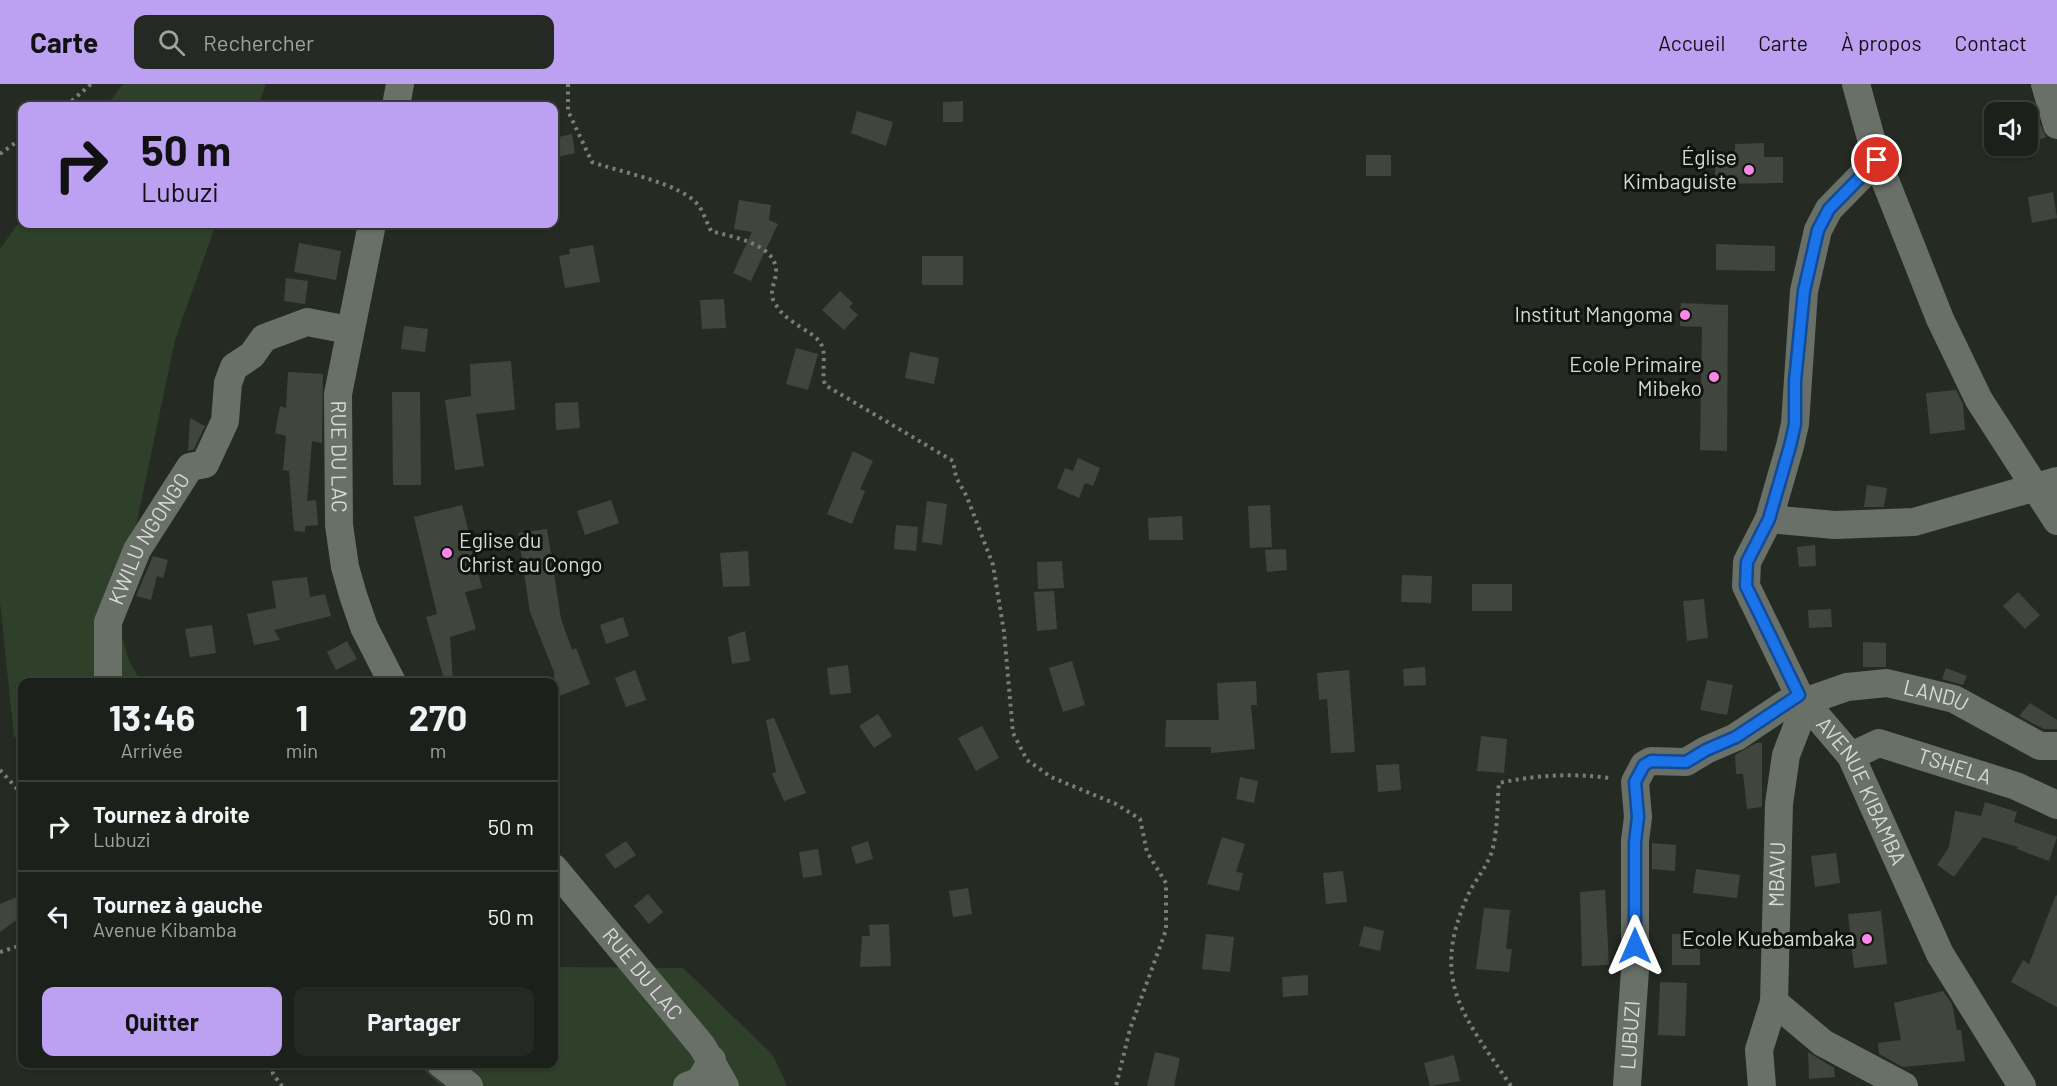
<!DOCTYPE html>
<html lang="fr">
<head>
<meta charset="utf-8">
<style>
  body { margin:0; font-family:Barlow,sans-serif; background:#252823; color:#f1f3f6; height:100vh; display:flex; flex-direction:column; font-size:22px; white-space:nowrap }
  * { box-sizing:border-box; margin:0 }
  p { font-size:20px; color:#a0a3a2 }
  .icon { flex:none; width:33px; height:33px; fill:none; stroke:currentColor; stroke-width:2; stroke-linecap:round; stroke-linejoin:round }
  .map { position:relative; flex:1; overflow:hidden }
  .details { position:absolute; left:18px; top:594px; width:540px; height:390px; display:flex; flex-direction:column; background:#1c201a; border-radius:12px; box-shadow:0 2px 4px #0004,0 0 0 2px #3a3e39 }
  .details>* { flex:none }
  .hud { position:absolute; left:18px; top:18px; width:540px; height:126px; border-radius:12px; box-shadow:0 2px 4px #0004,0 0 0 2px #3a3e39; background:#bca0f2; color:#111; overflow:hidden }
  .tools { position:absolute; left:1984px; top:18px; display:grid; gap:12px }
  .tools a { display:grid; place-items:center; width:54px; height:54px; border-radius:12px; background:#1c201a; box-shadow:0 2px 4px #0004,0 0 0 2px #3a3e39; font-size:30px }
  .pin { position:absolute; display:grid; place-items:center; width:51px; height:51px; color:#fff; margin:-26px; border:3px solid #fff; border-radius:50%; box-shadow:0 2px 6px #0007 }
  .me { position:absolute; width:66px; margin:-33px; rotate:0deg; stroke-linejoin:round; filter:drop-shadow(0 0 4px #0008) }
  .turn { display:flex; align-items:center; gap:21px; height:126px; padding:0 24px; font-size:27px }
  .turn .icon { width:78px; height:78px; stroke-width:2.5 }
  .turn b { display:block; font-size:42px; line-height:51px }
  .eta { display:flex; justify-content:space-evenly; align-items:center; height:102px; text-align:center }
  .eta b { font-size:36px; font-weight:700; line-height:42px }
  .action { display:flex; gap:12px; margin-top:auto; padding:12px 24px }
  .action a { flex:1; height:69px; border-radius:12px; background:#bca0f2; color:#111; font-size:24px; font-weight:700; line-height:69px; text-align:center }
  .action a+a { background:#252823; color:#f1f3f6 }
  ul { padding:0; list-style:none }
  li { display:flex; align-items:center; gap:18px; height:90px; padding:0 24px; border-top:2px solid #3a3e39 }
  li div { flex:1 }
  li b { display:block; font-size:22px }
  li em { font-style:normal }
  header { display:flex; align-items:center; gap:36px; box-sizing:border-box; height:84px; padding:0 30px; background:#bca0f2; color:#111 }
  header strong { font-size:28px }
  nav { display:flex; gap:33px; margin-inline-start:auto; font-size:21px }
  .search { width:420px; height:54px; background:#252823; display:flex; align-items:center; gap:15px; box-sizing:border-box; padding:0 21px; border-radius:12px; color:#a0a3a2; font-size:22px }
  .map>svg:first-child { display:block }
  .green { fill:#2e4029 }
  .building { fill:#40463e }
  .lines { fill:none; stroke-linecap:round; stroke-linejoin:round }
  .path { stroke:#787d76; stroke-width:4; stroke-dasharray:3 4.5; stroke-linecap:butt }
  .minor { stroke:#697067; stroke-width:28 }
  .route-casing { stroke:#114b97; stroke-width:15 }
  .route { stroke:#1a73e8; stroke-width:10 }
  .poi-dot { fill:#fb87e6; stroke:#10130f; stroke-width:2 }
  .labels { text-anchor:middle; stroke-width:6; stroke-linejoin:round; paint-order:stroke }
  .poi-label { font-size:21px; fill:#d7dbd6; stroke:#10130f; text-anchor:end }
  .street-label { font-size:21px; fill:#d7dbd6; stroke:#10130f }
</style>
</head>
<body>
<header>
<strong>Carte</strong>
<div class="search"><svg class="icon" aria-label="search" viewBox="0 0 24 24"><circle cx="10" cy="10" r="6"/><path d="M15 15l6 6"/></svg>Rechercher</div>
<nav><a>Accueil</a><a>Carte</a><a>À propos</a><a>Contact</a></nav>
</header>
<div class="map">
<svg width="2057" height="1002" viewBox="0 0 2057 1002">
  <rect width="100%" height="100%" fill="#252b23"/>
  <g class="green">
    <path d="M123,0H266L258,22H106Z"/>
    <path d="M22,134V140H216L175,256L130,471L111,514L129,577L141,598H22V659L14,652L0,518V165Z"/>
    <path d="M554,881L557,883L683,884L773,971L787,1002H442L416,980H554Z"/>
  </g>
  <g class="building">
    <path d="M963,17V38H943V18Z"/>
    <path d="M857,27L893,38L886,62L851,49Z"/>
    <path d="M2038,35L2046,53L2028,60V39Z"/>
    <path d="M572,50L575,69L557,73L554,54Z"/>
    <path d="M1764,59V73H1783V99L1715,100V73H1735V60Z"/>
    <rect x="1366" y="71" width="25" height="21"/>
    <path d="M2053,108L2057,134L2032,139L2028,113Z"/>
    <path d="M739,116L771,121L769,136L778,140L751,197L733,189L752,148L734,145Z"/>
    <path d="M299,159L341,167L336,196L294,188Z"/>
    <path d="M1716,160L1775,162V187L1716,186Z"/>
    <path d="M593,161L600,198L565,204L559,172L570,170L569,165Z"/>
    <rect x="922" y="172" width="41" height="29"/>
    <path d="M286,194L308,197L305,220L284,217Z"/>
    <path d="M840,207L853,219L849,223L858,231L844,246L822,226Z"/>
    <path d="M724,215L726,244L702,245L700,216Z"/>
    <path d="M1681,219L1728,221L1727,367L1700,366L1702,243L1680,242Z"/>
    <path d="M404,242L428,245L425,268L401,265Z"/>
    <path d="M796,264L818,270L808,306L786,300Z"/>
    <path d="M910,268L939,274L934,300L905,294Z"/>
    <path d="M511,277L515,326L476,330L484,382L455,386L445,316L471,312L470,280Z"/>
    <path d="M288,288L323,290L322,359L312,357L307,417L316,416L318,441L305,442V448L294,447L289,387L283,386L286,352L275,349L280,322L286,324Z"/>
    <path d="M1956,306L1963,320L1965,346L1930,350L1926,309Z"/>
    <path d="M392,308H420L421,401H393Z"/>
    <path d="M578,318L580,344L556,346L555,319Z"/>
    <path d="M190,334L205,342L194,365L188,367Z"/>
    <path d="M853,367L873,377L860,405L865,407L852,440L827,430Z"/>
    <path d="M1078,374L1100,384L1093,402L1085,399L1079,414L1057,404L1065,384L1073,387Z"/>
    <path d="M1867,401L1887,404L1884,423H1864Z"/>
    <path d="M611,416L619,439L585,451L577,427Z"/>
    <path d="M927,417L947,420L942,461L922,458Z"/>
    <path d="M462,421L482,504L465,508L476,545L450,553L453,597L445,598L426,533L437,530L414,433Z"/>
    <path d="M1270,421L1272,463L1250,464L1248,422Z"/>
    <path d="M1182,432L1183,456H1149L1148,434Z"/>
    <path d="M896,441L918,443L916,467L894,465Z"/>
    <path d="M547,445L561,535L572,566L576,564L590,600L554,614V588L530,528L518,449Z"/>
    <path d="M1815,461L1816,482L1799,483L1797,463Z"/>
    <path d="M1286,465L1287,486L1267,488L1265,466Z"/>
    <path d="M748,467L750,502L723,503L720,469Z"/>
    <path d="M153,472L168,476L163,494L157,492L151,516L136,512Z"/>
    <path d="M1062,477L1064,504L1038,505L1037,478Z"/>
    <path d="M1402,491L1432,492L1431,519L1401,518Z"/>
    <path d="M307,493L310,513L325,510L331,532L274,546L280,556L254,561L247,530L276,524L272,497Z"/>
    <rect x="1472" y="500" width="40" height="27"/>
    <path d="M1054,507L1057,545L1037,547L1034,508Z"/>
    <path d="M2018,508L2040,531L2025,545L2003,522Z"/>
    <path d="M1704,515L1708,554L1687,557L1683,517Z"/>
    <path d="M1831,525L1832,543L1809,544L1808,526Z"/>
    <path d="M623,533L629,552L606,560L600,541Z"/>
    <path d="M212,541L216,569L190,573L185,545Z"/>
    <path d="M745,547L750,577L732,580L728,553Z"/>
    <path d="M347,557L357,575L336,586L327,568Z"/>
    <path d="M1863,558L1886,559V583H1863Z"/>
    <path d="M1072,577L1085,621L1063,628L1049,584Z"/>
    <path d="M848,581L851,609L830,611L827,584Z"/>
    <path d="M1425,583L1426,601L1404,602L1403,585Z"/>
    <path d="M1946,584L1967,592L1963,601L1942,595Z"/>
    <path d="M635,586L646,616L626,623L615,594Z"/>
    <path d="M1349,586L1355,668L1331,669L1327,615L1319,616L1317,589Z"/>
    <path d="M1707,596L1733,601L1727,631L1700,626Z"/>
    <path d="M1256,597L1257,621H1251L1255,665L1211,669V663H1165L1166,636H1219L1217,599Z"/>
    <path d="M2030,619L2057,636V645H2044L2019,632Z"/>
    <path d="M878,630L892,652L874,664L859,642Z"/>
    <path d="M774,634L806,709L784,717L772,690L776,688L766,636Z"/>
    <path d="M982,642L999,674L976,687L958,654Z"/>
    <path d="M1481,652L1507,655L1504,689L1477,687Z"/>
    <path d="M1756,659H1762V723L1747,725L1743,690H1736L1735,671Z"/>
    <path d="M1399,680L1401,706L1378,708L1376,681Z"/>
    <path d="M1240,693L1258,697L1254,719L1236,715Z"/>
    <path d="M1985,718L2017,728L2014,738L2057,753L2049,777L2017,765L2018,763L1983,753L1954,793L1937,781L1949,763L1955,727L1981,732Z"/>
    <path d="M1222,753L1245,760L1236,788L1243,789L1239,807L1207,800Z"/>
    <path d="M626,757L636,771L615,785L605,771Z"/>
    <path d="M868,757L873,775L856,780L851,763Z"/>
    <path d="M1652,759L1676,761L1675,787L1652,785Z"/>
    <path d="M818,765L822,791L803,794L799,768Z"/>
    <path d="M1836,769L1840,799L1815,803L1811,772Z"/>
    <path d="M1696,785L1740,791L1737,814L1693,809Z"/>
    <path d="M1343,787L1347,818L1326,820L1323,789Z"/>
    <path d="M968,804L972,830L953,833L949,807Z"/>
    <path d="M1605,806L1609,881L1582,882L1580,808Z"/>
    <path d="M648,810L663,828L649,840L634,822Z"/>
    <path d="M22,811V832L0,848V820Z"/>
    <path d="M2056,811L2057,812V923L2011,898L2023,876L2029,880Z"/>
    <path d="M1484,824L1510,826L1506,865H1512L1509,888L1476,885Z"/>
    <path d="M1881,827L1887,880L1854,884L1848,830Z"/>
    <path d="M889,840L891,882L860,883L862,852H870L869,841Z"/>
    <path d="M1364,842L1384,847L1380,867L1359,862Z"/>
    <path d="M1206,850L1234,853L1230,888L1202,885Z"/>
    <path d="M1672,850L1700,851V881H1672Z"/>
    <path d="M1308,891V911L1283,913L1282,893Z"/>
    <path d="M1660,898L1687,899L1685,952L1658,951Z"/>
    <path d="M1943,907L1952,920L1957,946H1961L1965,977L1903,983L1879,970L1878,959L1901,956L1894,919Z"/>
    <path d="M1155,968L1180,974L1174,1002H1147Z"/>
    <path d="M1808,968L1834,984L1835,993L1809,995Z"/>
    <path d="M1454,971L1460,997L1430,1002L1424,979Z"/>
  </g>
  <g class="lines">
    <g class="path">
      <path d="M568,0V27L592,78C619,88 682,99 699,122C704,130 707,139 711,147C732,153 779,160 776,190C774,202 768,210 776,221C787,240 814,247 821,260C827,270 821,288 825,301L953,377L956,393L967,413L993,481L1004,548L1013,649L1027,676L1051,693L1116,720L1140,735L1147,768L1166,799V846L1130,945L1116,1002"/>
      <path d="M66,22L91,0"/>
      <path d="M0,70L22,54"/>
      <path d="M0,686L22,710"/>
      <path d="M0,868L22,861"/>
      <path d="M272,980L273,990L282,1002"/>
      <path d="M1511,1002C1464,932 1429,897 1468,811C1475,796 1487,783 1492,767C1498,747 1497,720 1499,699C1537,691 1571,689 1610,694"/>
    </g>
    <g class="minor">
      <path d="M1856,0L1877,76L1940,235L1979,316L2057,437"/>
      <path d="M2045,0L2057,41"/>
      <path d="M396,22L400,0"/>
      <path id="s1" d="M1877,76L1829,125L1818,146L1804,207L1795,340L1790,362L1769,435L1747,478L1746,502L1799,611L1851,672L1940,870L2022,1002"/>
      <path id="s2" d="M372,140L338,310L339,441L345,483L353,511L364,543L392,598"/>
      <path d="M1769,435L1835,441L1914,438L2057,397"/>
      <path id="s3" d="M108,598V538L137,466L190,383L205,380L225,337L228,299L234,283L252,271L264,254L307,238L349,246"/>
      <path id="s4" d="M1851,672L1879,659L2016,702L2057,721"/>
      <path id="s5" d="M554,784L702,962L725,1002"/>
      <path d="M1774,918L1823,959L1904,1002"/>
      <path d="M441,980L469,1002"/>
      <path d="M687,1002L700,997L712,976"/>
      <path id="s6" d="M1627,1002L1635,886V757L1638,733L1635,698L1644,681L1651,677L1686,678L1706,666L1736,653L1799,611"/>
      <path id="s7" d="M1762,1002L1759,966L1774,918L1779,720L1786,671L1807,617L1847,603L1887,599L1954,615L2040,662H2057"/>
    </g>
  </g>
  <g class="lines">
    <defs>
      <path id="route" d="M1635,862V758L1638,733L1635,698L1644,681L1651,677L1686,678L1706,666L1736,653L1799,611L1746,502L1747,478L1769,435L1790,362L1795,340V297L1804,207L1818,146L1829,125L1877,76"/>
    </defs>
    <use href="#route" class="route-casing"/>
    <use href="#route" class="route"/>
  </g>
  <g class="poi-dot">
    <circle cx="1749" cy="86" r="6"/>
    <circle cx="1685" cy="231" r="6"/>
    <circle cx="1714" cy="293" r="6"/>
    <circle cx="447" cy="469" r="6"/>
    <circle cx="1867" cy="855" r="6"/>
  </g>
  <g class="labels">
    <g class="poi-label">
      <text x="1737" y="81">Église<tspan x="1737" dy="24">Kimbaguiste</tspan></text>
      <text x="1673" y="238">Institut Mangoma</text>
      <text x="1702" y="288">Ecole Primaire<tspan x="1702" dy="24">Mibeko</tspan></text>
      <text x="459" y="464" text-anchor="start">Eglise du<tspan x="459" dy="24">Christ au Congo</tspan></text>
      <text x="1855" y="862">Ecole Kuebambaka</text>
    </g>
    <g class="street-label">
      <text dy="7" stroke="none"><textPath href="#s2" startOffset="236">RUE DU LAC</textPath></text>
      <text dy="7" stroke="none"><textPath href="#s3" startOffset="153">KWILU NGONGO</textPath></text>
      <text dy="7" stroke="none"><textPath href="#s7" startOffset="525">LANDU</textPath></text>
      <text dy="7" stroke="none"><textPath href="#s4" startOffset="110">TSHELA</textPath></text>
      <text dy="7" stroke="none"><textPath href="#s1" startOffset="696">AVENUE KIBAMBA</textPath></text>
      <text dy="7" stroke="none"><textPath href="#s7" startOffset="214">MBAVU</textPath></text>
      <text dy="7" stroke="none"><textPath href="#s5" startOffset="138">RUE DU LAC</textPath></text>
      <text dy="7" stroke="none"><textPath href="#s6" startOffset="51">LUBUZI</textPath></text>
    </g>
  </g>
</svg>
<div class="tools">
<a><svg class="icon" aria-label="sound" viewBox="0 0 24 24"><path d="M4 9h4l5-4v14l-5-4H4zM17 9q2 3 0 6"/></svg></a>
</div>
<div class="pin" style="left:1877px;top:76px;background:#d93025"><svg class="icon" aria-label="arrive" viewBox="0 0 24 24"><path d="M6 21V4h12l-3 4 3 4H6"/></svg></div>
<svg class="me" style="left:1635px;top:862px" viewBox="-20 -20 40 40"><path d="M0-17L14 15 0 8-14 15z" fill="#1a73e8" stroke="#fff" stroke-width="4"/></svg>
<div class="hud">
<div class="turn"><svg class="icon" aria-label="right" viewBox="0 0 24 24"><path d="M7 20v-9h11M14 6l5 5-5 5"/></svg><div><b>50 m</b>Lubuzi</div></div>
</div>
<section class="details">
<div class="eta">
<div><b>13:46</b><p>Arrivée</p></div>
<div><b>1</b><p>min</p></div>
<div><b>270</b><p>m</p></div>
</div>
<ul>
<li><svg class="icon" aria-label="right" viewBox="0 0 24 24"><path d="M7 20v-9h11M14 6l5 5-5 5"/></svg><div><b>Tournez à droite</b><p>Lubuzi</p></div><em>50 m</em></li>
<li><svg class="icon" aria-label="left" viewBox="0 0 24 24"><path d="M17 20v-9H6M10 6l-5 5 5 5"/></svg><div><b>Tournez à gauche</b><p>Avenue Kibamba</p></div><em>50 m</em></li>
</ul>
<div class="action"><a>Quitter</a><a>Partager</a></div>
</section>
</div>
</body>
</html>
